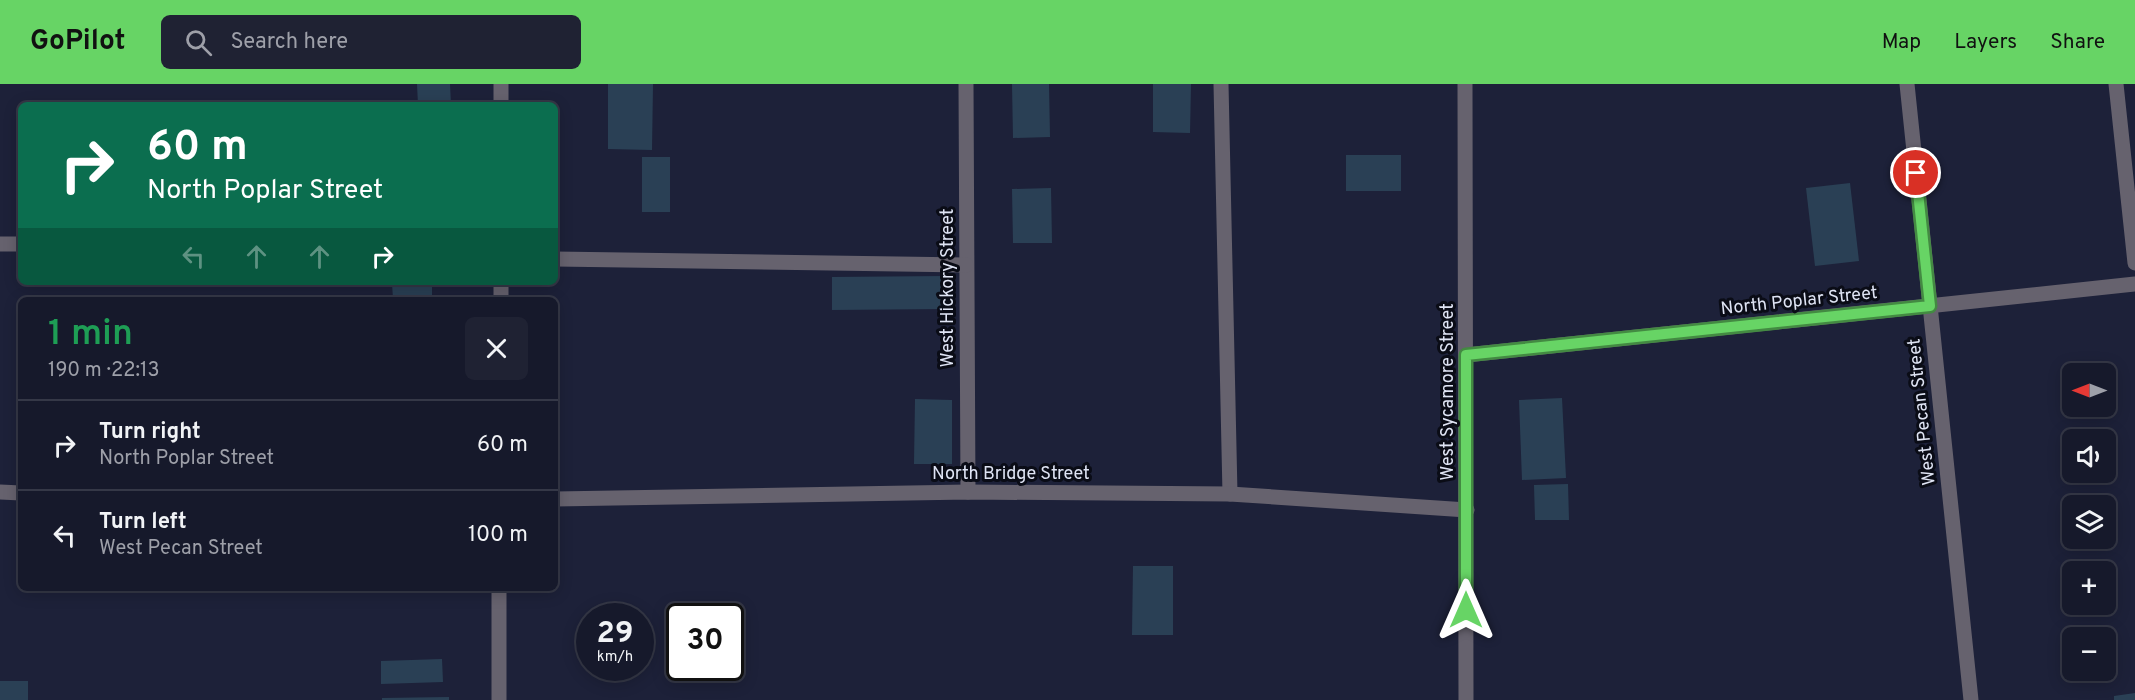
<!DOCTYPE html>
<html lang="en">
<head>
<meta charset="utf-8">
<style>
  body { margin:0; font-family:Overpass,sans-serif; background:#1f2233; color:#f1f3f6; height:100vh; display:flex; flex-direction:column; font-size:22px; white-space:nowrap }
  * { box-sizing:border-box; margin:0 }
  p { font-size:20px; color:#9ea0a9 }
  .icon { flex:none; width:33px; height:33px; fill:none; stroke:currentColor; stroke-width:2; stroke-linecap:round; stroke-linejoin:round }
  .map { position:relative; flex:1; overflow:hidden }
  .drawer { position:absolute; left:18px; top:213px; width:540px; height:294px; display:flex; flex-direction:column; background:#16192b; border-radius:9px; box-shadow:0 3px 15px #0003,0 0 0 2px #353847 }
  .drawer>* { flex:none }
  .guide { position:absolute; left:18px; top:18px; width:540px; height:183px; border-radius:9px; box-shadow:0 3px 15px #0003,0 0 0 2px #353847; background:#0b6e4f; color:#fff; overflow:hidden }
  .needle { width:39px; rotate:270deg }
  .controls { position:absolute; left:2062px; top:279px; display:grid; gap:12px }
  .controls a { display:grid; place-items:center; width:54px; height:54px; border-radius:9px; background:#16192b; box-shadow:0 3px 15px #0003,0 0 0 2px #353847; font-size:30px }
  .speed { position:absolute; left:576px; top:519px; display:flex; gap:12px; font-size:30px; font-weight:700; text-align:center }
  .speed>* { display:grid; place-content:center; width:78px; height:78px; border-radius:50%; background:#16192b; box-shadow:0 3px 15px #0003,0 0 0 2px #353847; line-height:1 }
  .speed small { font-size:15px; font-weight:400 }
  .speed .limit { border:3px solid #111; border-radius:9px; background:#fff; color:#111 }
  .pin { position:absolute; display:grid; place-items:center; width:51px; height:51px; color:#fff; margin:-26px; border:3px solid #fff; border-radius:50%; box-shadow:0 2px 6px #0007 }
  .me { position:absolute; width:66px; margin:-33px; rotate:0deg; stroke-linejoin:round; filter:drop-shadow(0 0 4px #0008) }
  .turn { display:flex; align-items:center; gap:21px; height:126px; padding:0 30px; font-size:27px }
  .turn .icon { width:78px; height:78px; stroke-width:2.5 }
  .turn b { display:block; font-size:42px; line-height:51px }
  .lanes { display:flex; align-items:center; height:57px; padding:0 30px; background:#0003; justify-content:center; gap:30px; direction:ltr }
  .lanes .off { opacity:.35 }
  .round { display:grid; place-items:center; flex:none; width:63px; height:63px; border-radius:9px; background:#1f2233 }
  .head { display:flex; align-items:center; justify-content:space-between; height:102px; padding:0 30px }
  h1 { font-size:36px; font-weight:600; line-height:45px; color:#1e9e55 }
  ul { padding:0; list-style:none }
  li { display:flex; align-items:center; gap:18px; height:90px; padding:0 30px; border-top:2px solid #353847 }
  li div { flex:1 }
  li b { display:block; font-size:22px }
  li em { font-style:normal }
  header { display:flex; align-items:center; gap:36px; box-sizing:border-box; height:84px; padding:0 30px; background:#67d465; color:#111 }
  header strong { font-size:28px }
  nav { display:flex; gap:33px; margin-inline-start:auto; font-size:21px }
  .search { width:420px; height:54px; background:#1f2233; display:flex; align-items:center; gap:15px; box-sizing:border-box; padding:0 21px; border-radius:9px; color:#9ea0a9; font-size:22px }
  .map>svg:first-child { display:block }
  .building { fill:#2a4055 }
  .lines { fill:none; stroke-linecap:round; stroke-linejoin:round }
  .minor { stroke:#66626e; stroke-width:15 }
  .route-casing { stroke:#438a42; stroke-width:15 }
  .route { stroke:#67d465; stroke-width:10 }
  .labels { text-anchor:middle; stroke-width:6; stroke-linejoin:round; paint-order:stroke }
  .street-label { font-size:18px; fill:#dfe4f4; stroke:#0a0c16 }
</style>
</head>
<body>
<header>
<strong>GoPilot</strong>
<div class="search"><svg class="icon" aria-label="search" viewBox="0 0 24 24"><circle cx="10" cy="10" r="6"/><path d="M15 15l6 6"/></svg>Search here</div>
<nav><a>Map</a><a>Layers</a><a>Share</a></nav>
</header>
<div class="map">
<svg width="2135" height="616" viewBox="0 0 2135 616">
  <rect width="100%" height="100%" fill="#1d2139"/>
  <g class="building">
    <path d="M417,0H450L451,21H418Z"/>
    <path d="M608,0H653L652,66L608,65Z"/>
    <path d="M1012,0H1049L1050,53L1013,54Z"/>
    <path d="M1153,0H1191L1190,49L1153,48Z"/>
    <rect x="1346" y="71" width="55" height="36"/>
    <rect x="642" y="73" width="28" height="55"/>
    <path d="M1850,99L1859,177L1815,182L1806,104Z"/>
    <path d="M1051,104L1052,159H1013L1012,105Z"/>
    <path d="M945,192V225L832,226V193Z"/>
    <path d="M392,198H432V216H393Z"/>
    <path d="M1562,314L1566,394L1522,396L1519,316Z"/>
    <path d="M915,315L952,316V380H914Z"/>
    <path d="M1568,400L1569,436H1535L1534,401Z"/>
    <path d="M1133,482H1173V551H1132Z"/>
    <path d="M442,575L443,598L381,600V577Z"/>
    <rect x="0" y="597" width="28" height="19"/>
    <path d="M2135,609V616H2114V612Z"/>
    <path d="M449,613V616H382V614Z"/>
  </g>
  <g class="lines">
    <g class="minor">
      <path d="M966,0L968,408"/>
      <path d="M1221,0L1230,410"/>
      <path d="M1465,0L1466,616"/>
      <path d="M1907,0L1971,616"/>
      <path d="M2116,0L2135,179"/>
      <path d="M501,21V0"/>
      <path d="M0,160H21"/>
      <path d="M555,175L966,181"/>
      <path d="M501,216V198"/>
      <path d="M1466,271L2135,200"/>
      <path d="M0,408L21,409"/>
      <path d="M555,415L968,408L1230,410L1467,426"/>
      <path d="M499,616V504"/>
    </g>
  </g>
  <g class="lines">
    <defs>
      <path id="route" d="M1466,526V271L1930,222L1916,89"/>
    </defs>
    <use href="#route" class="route-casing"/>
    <use href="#route" class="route"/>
  </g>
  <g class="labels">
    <g class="street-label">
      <text transform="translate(947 204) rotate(-90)" y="6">West Hickory Street</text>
      <text transform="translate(1799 216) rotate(-6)" y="6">North Poplar Street</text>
      <text transform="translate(1447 308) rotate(-90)" y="6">West Sycamore Street</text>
      <text transform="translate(1921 328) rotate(-96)" y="6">West Pecan Street</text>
      <text x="1011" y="395">North Bridge Street</text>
    </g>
  </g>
</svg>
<div class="controls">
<a><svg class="needle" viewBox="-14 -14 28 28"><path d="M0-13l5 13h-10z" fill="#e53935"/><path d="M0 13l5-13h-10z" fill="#9ea0a9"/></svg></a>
<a><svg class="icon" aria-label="sound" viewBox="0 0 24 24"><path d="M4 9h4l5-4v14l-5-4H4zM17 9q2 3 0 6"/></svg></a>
<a><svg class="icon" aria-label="layers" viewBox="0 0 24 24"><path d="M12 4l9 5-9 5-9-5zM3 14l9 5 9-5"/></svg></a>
<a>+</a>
<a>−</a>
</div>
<div class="speed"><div>29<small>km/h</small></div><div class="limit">30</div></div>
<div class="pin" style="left:1916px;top:89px;background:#d93025"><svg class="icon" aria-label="arrive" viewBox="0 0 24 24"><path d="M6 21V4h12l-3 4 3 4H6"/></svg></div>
<svg class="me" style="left:1466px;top:526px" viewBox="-20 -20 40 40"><path d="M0-17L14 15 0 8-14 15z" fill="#67d465" stroke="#fff" stroke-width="4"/></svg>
<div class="guide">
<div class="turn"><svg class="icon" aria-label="right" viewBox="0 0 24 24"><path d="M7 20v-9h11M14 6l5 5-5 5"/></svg><div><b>60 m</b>North Poplar Street</div></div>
<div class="lanes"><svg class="icon off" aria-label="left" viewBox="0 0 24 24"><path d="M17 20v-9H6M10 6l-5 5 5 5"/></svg><svg class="icon off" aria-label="ahead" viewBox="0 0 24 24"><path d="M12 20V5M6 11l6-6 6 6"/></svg><svg class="icon off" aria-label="ahead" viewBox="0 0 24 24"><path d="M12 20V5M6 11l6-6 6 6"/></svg><svg class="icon" aria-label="right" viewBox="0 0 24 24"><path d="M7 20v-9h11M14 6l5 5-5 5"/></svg></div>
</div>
<section class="drawer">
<div class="head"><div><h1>1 min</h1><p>190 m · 22:13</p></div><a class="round"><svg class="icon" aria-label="close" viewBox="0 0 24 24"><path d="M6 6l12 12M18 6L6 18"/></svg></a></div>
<ul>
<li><svg class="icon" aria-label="right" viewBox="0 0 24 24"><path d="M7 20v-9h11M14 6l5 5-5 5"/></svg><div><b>Turn right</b><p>North Poplar Street</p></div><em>60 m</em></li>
<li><svg class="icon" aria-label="left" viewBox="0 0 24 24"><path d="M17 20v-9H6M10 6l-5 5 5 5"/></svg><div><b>Turn left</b><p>West Pecan Street</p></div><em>100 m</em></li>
</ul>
</section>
</div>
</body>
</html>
